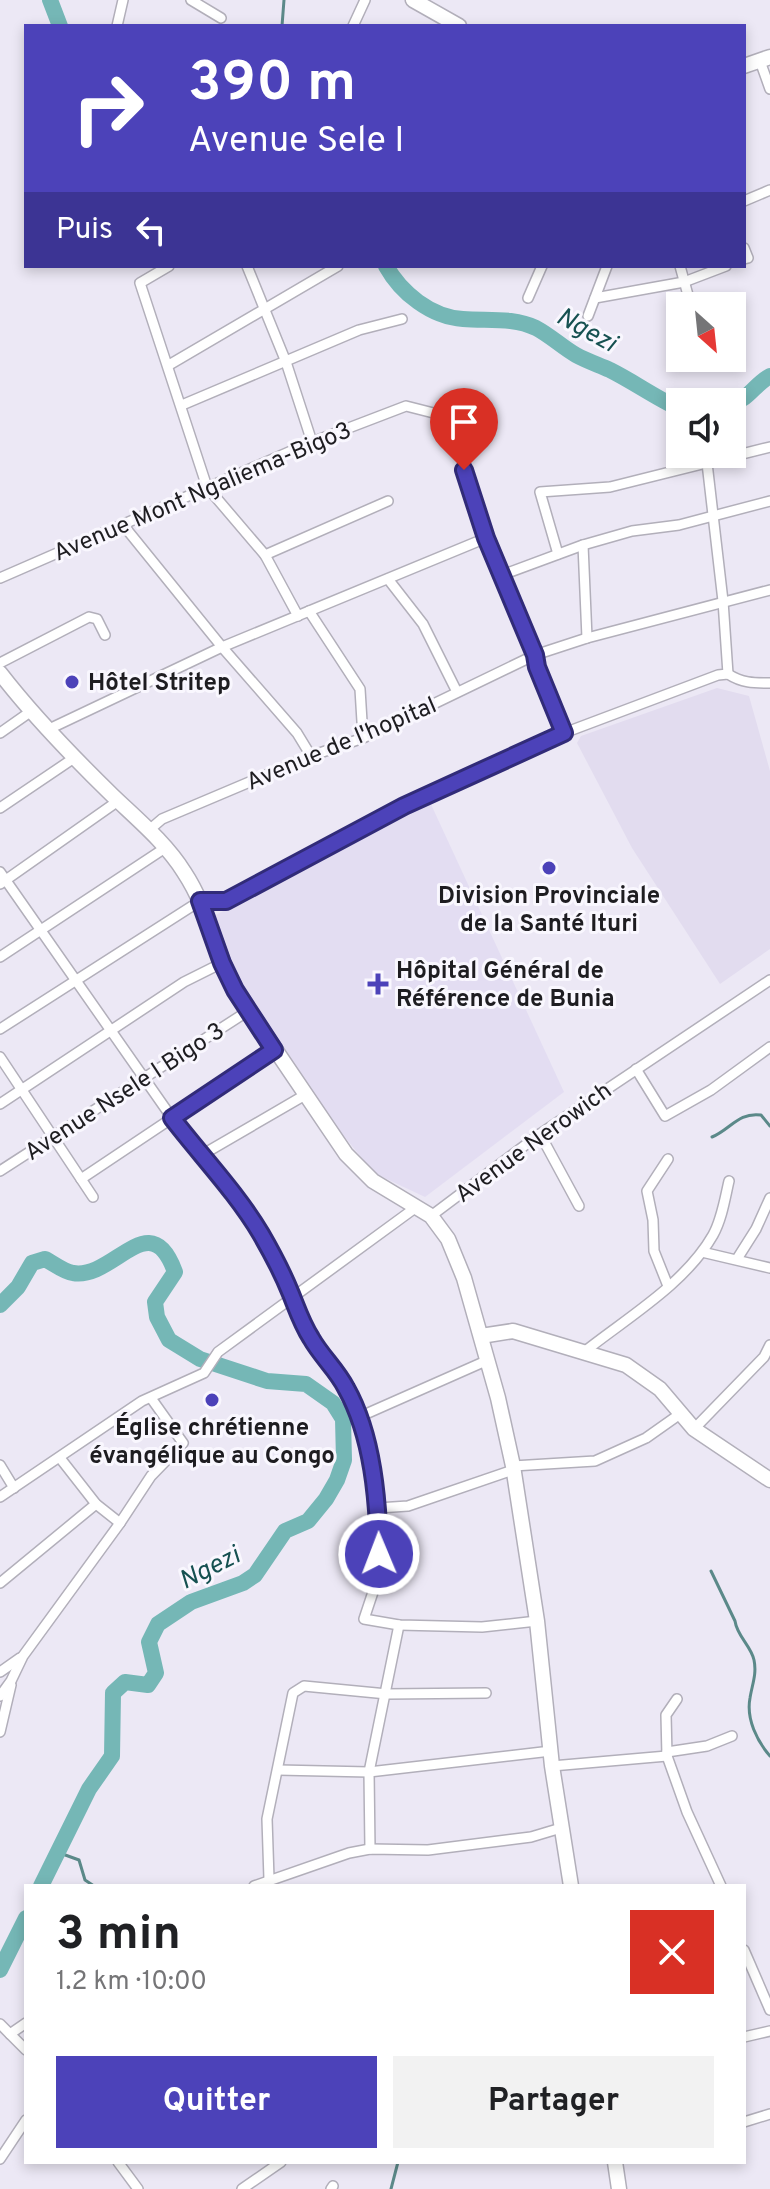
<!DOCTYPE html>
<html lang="fr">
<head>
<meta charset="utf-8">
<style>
  body { margin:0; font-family:Overpass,sans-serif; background:#f2f2f2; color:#202124; height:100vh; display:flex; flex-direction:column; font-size:30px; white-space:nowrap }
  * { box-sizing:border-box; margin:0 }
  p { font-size:26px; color:#757577 }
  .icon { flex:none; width:44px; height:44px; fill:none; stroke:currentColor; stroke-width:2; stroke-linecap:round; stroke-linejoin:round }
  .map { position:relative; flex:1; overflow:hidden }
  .drawer { position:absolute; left:24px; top:1884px; width:722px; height:280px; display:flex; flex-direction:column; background:#fff; border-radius:0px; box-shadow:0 4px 12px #0003 }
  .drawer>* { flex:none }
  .top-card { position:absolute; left:24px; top:24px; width:722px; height:244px; border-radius:0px; box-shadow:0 4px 12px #0003; background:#4c42b9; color:#fff; overflow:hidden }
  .needle { width:52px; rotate:153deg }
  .controls { position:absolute; left:666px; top:292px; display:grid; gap:16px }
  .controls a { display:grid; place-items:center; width:80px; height:80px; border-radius:0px; background:#fff; box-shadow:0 4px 12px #0003; font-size:40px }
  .pin { position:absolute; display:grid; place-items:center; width:68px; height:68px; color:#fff; margin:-82px -34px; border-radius:50% 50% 50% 0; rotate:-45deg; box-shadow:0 0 8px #0007 }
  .pin .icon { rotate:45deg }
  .me { position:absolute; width:88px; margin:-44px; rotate:359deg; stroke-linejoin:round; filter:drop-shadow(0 0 6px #0008) }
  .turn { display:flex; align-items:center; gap:28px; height:168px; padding:0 32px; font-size:36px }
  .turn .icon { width:104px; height:104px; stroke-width:2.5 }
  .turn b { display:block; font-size:56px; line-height:68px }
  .then { display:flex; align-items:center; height:76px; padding:0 32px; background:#0003; gap:16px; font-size:30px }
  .round { display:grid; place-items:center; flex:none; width:84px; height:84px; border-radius:0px; background:#f2f2f2 }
  .head { display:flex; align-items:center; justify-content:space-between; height:136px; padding:0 32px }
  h1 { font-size:48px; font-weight:700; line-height:60px }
  .button { display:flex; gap:16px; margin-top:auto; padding:16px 32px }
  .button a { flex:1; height:92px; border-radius:0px; background:#4c42b9; color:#fff; font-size:32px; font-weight:700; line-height:92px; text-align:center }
  .button a+a { background:#f2f2f2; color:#202124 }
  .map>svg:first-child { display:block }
  .built { fill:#e2dcef }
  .medical { fill:#e3ddf2 }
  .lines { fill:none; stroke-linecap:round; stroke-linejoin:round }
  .stream { stroke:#5b8989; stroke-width:3 }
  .river { stroke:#75b7b6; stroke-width:16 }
  .street-casing { stroke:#b2afba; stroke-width:12 }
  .secondary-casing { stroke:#b2afba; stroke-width:17 }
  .street { stroke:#fff; stroke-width:9 }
  .secondary { stroke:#fff; stroke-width:14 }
  .route-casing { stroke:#312b78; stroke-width:20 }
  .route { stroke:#4c42b9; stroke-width:14 }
  .poi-dot { fill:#4c42b9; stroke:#f9f7fe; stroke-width:3 }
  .labels { text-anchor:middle; stroke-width:6; stroke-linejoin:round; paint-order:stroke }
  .street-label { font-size:24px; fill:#1e1d21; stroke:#f9f7fe }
  .poi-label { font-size:24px; font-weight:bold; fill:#1e1d21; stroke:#f9f7fe; text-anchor:start }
  .water-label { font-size:26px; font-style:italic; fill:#165151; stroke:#f9f7fe }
</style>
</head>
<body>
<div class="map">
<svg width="770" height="2189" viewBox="0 0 770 2189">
  <rect width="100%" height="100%" fill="#ece8f5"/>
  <path class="built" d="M717,688L749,696L770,771V949L720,984L632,848L577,743L581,736Z"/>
  <path class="medical" d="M429,800L564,1092L425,1197L374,1173L322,1109L256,1008L229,960L214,916Z"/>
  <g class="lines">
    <g class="stream">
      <path d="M282,26L284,0"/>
      <path d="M712,1137C731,1129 738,1112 761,1115L770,1126"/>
      <path d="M711,1571L735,1621C737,1636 751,1646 754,1660C757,1674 752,1685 750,1698C746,1719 757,1741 770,1756"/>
      <path d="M57,1852L79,1860L85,1880L94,1886"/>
      <path d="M391,2189L398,2162"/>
    </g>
    <g class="river">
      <path d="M50,0L60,26"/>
      <path d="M386,266C401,293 431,317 463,319C488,321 513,317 536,328C551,336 562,347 576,355C587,361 599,365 610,370C634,382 656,398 680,409"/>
      <path d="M732,404C749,399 755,384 770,376"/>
      <path d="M0,1305L18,1287L32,1263L45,1259C53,1263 64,1272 73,1273C114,1280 150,1203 175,1272L155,1302L157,1317L169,1340L200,1359L267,1381L306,1384L333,1403L343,1419L344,1460L337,1480L326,1499L308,1521L285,1531L255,1575L243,1583L191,1602L158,1624L149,1642L156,1673L148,1685L125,1682L113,1693L112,1756L89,1789L41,1886"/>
      <path d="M0,1970L26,1918"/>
    </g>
    <defs>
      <g id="street">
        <path d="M191,0L221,18"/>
        <path d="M117,26L123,0"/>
        <path d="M353,26L365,0"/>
        <path d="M760,61L770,89"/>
        <path d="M744,201L770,190"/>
        <path d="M744,248L748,258L744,259"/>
        <path d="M169,266L140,283L207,487L265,555L298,616"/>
        <path d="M247,266L286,362L312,442"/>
        <path d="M680,266L691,306"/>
        <path d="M528,298L542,266"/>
        <path d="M595,298L684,282L726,266"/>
        <path d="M588,316L607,266"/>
        <path d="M706,358L708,365"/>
        <path d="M169,365L338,266"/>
        <path d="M182,405L359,330L402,319"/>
        <path d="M707,463L723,601L728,674"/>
        <path d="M124,526L222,647L297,733L311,756"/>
        <path d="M583,545L587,638"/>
        <path d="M558,554L540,492L610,487L770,447"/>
        <path d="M265,555L388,501"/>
        <path d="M502,575L583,545L632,531L679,525L770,501"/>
        <path d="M0,578L312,442L406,406L465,421L464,470L486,538L564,733"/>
        <path d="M388,579L423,624L457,692"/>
        <path d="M309,611L360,689L363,738"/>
        <path d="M0,663L89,617L97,619L105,635"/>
        <path d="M47,730L222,647L486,538"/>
        <path d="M0,733L30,712"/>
        <path d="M0,808L74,758"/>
        <path d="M148,831L162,819L311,756L363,738L535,655L587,638L770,590"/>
        <path d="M0,872L172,1118L200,1156L236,1195L262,1235L311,1339L347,1388L359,1417L373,1474L378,1508L379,1554L373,1592L364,1619L399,1625L482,1627L537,1621"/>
        <path d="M0,884L118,801"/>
        <path d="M0,957L165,848"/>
        <path d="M0,1029L200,901H226L404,806L564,733L718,675L728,674C742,683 753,683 770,683"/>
        <path d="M0,1057L93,1197"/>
        <path d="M636,1069L665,1116L711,1090L770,1047"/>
        <path d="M0,1104L184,982L222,963"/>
        <path d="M540,1134L579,1206"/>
        <path d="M200,1156L305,1095"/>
        <path d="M668,1159L647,1191L653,1220L654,1251L668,1286"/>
        <path d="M0,1171L248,1011"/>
        <path d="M81,1179L274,1050"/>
        <path d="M431,1216L540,1134L770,980"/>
        <path d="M702,1252L770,1268"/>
        <path d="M737,1259L756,1229L770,1198"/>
        <path d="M584,1352C628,1317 685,1284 713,1235C722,1219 725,1198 729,1181"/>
        <path d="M359,1417L488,1360"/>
        <path d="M694,1429L764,1357L770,1345"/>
        <path d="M60,1458L96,1504L120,1523"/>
        <path d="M0,1465L14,1488"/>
        <path d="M513,1466L595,1461L646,1438L680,1414"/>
        <path d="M0,1497L142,1401L204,1373L218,1352L415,1208"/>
        <path d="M378,1508L408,1506L513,1470"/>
        <path d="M0,1583L96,1504"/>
        <path d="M0,1672L20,1658"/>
        <path d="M0,1696L11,1681L23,1656L120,1523L151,1476L183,1443L151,1398"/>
        <path d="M677,1699L666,1715L667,1756L687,1812L721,1886"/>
        <path d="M0,1732L11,1685"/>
        <path d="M667,1752L707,1746L732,1736"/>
        <path d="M552,1766L667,1756"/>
        <path d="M278,1770L369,1772L551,1751"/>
        <path d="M370,1849L369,1772L399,1625"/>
        <path d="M269,1879L267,1819L293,1693L304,1686L387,1694L486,1693"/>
        <path d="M254,1886L349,1853L370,1849L428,1850L531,1837L561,1828"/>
        <path d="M744,1950L770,2010"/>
        <path d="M0,2024L26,2050"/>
        <path d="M10,2034L26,2023"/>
        <path d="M744,2037L770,2031"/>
        <path d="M744,2122L770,2114"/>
        <path d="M0,2159L26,2120"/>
        <path d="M118,2162L138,2189"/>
        <path d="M242,2189L281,2162"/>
        <path d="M331,2189L333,2186"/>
      </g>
      <g id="secondary">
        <path d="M413,0L459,26"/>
        <path d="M744,66L770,57"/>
        <path d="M0,673C34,717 72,756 112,795C137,819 166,843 184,872C208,908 216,952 235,990L346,1154L373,1181L431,1216L448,1239L464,1278L498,1398L513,1466L537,1621L552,1766L571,1886"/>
        <path d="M481,1336L513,1331L626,1365L660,1389L694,1429L770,1480"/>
        <path d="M615,2162L619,2189"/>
      </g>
    </defs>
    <use href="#street" class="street-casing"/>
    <use href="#secondary" class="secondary-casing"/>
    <use href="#street" class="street"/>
    <use href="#secondary" class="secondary"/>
  </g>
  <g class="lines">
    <defs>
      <path id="route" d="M379,1554C378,1501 373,1436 346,1388C337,1370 321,1356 311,1338C302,1324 297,1309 291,1294C283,1274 272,1253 261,1234C236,1192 202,1157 172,1118L274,1050L235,990L222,963L200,901H226L404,806L564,733L537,667L535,655L486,538L464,470"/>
    </defs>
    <use href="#route" class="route-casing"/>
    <use href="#route" class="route"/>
  </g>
  <g class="poi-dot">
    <circle cx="72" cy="682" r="8"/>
    <circle cx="549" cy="868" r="8"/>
    <path d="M374 972h8v8h8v8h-8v8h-8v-8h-8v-8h8z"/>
    <circle cx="212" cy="1400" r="8"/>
  </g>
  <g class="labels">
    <g class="street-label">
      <text transform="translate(202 491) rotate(-23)" y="8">Avenue Mont Ngaliema-Bigo3</text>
      <text transform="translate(341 743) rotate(-23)" y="8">Avenue de l'hopital</text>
      <text transform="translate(124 1091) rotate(-33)" y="8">Avenue Nsele I Bigo 3</text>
      <text transform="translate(533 1142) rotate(-36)" y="8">Avenue Nerowich</text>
    </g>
    <g class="poi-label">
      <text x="88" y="690">Hôtel Stritep</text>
      <text x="549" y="903" text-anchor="middle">Division Provinciale<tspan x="549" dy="28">de la Santé Ituri</tspan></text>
      <text x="396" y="978">Hôpital Général de<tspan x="396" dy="28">Référence de Bunia</tspan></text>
      <text x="212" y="1435" text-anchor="middle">Église chrétienne<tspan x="212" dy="28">évangélique au Congo</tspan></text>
    </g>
    <g class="water-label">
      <text transform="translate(587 329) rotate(29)" y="9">Ngezi</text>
      <text transform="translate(209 1567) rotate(-27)" y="9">Ngezi</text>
    </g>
  </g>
</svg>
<div class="controls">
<a><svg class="needle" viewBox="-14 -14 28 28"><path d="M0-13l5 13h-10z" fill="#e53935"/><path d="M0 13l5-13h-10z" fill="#757577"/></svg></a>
<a><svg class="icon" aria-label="sound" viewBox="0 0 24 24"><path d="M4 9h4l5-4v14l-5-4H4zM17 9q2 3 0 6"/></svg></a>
</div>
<div class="pin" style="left:464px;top:470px;background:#d93025"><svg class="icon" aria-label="arrive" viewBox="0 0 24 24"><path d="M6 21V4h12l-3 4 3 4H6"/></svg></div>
<svg class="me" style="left:379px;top:1554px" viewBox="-20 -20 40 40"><circle r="17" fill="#4c42b9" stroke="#fff" stroke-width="3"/><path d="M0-11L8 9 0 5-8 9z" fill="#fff"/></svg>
<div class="top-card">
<div class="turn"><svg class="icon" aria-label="right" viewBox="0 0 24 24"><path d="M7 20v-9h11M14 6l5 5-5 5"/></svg><div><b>390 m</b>Avenue Sele I</div></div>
<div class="then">Puis<svg class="icon" aria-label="left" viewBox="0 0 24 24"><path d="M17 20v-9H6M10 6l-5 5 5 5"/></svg></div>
</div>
<section class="drawer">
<div class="head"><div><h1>3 min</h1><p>1.2 km · 10:00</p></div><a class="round" style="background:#d93025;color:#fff"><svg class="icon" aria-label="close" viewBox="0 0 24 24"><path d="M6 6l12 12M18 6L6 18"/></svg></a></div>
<div class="button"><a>Quitter</a><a>Partager</a></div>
</section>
</div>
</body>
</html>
